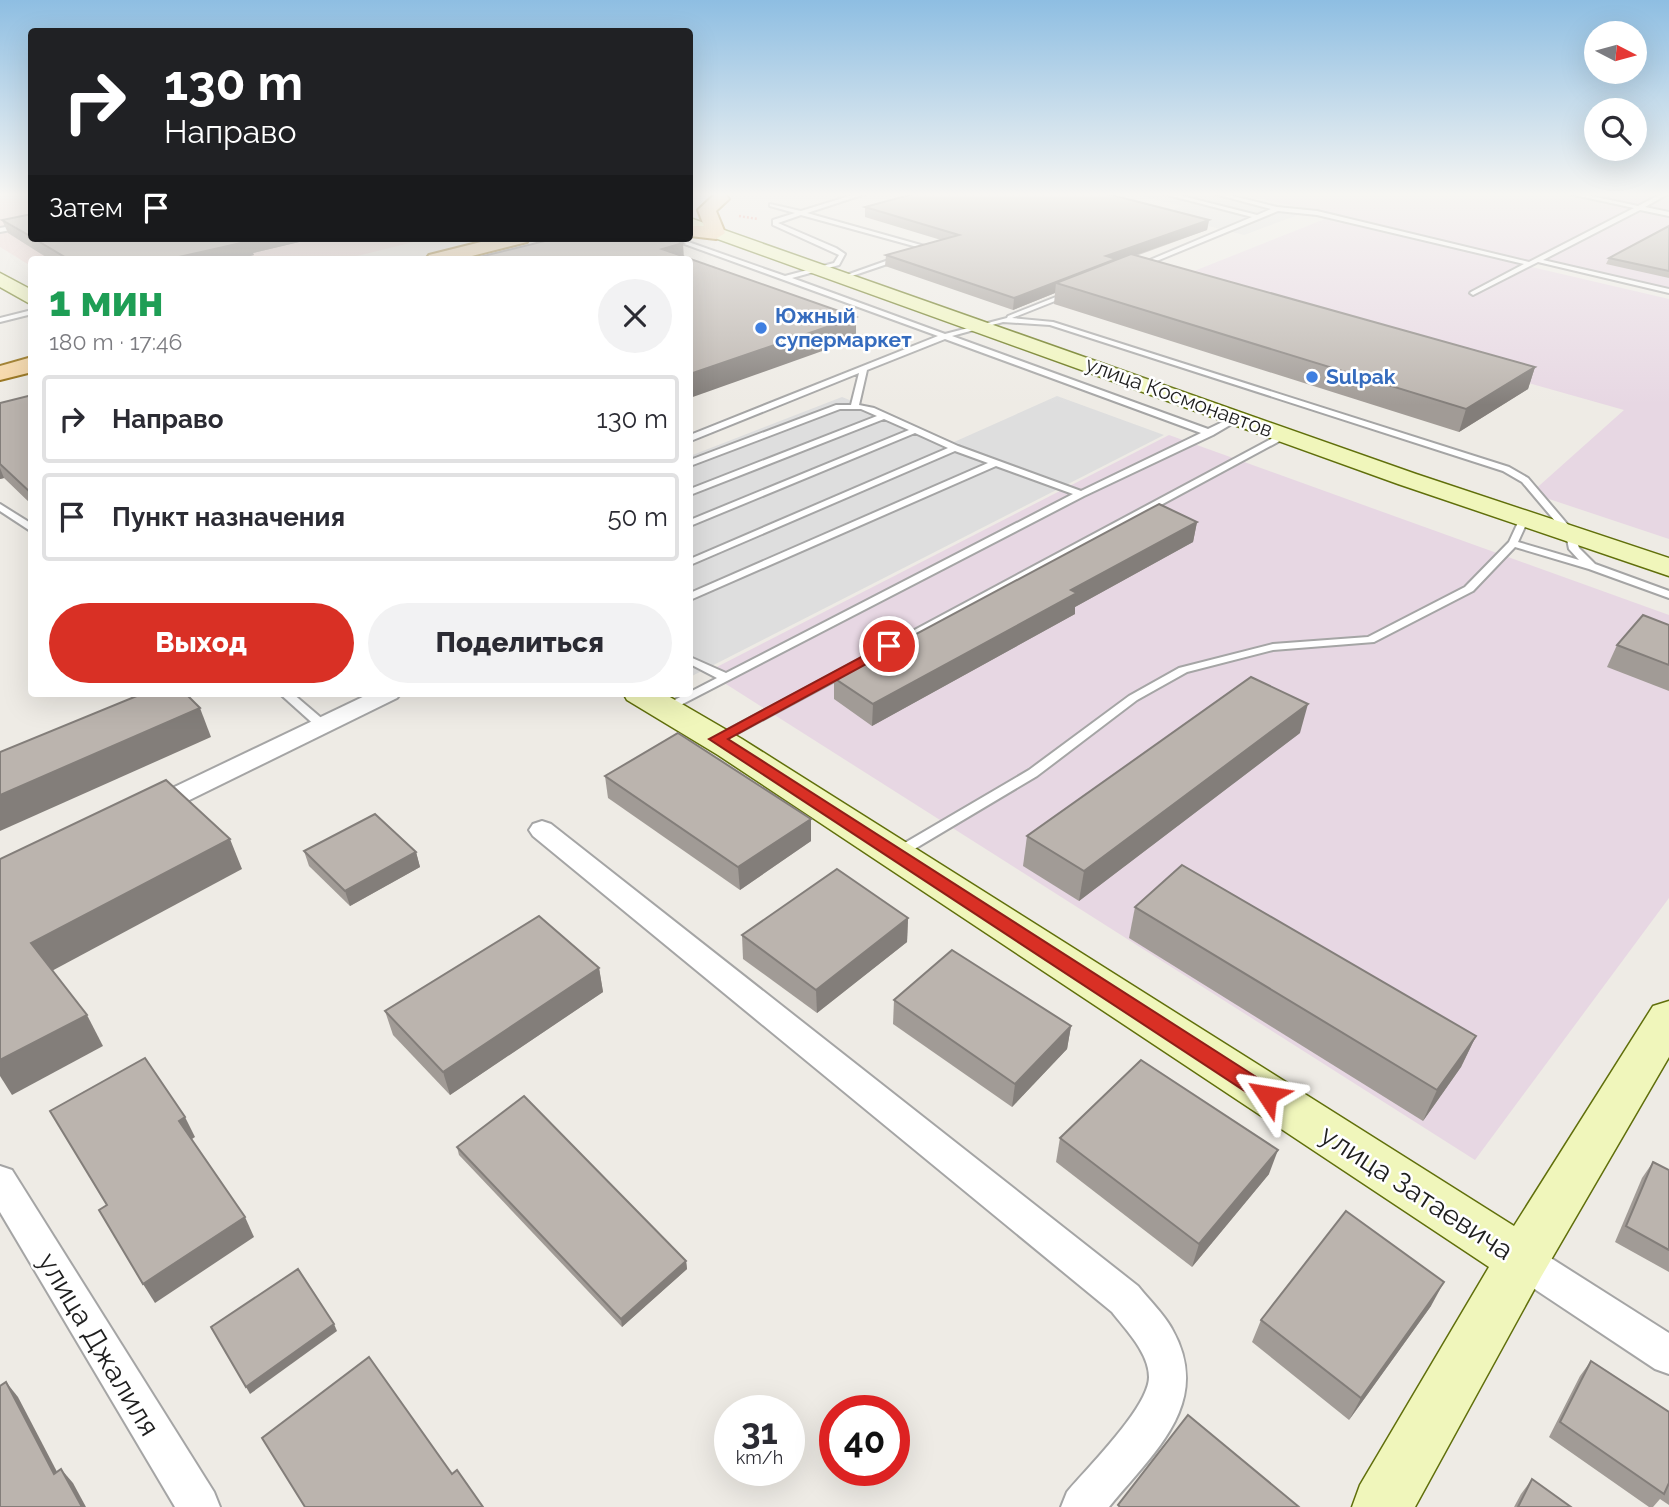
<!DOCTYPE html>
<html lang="ru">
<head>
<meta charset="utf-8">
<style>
  body { margin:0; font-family:Raleway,sans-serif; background:#f2f2f3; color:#2b2b33; height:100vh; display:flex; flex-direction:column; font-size:26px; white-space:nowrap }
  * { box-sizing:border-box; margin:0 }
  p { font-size:23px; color:#7c7c81 }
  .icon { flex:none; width:38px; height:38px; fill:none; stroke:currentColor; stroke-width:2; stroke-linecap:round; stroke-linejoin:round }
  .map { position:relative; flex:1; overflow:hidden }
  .details { position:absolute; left:28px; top:256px; width:665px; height:441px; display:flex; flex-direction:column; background:#fff; border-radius:7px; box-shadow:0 7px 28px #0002 }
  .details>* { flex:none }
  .banner { position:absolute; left:28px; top:28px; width:665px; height:214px; border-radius:7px; box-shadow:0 7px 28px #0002; background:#202124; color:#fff; overflow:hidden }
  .needle { width:46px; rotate:96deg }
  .fabs { position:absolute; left:1584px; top:21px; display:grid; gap:14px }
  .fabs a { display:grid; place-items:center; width:63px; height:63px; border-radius:50%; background:#fff; box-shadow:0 7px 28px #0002; font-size:35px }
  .speed { position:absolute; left:714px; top:1395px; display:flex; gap:14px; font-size:35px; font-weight:700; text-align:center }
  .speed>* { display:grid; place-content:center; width:91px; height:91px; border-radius:50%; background:#fff; box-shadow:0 7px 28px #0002; line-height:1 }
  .speed small { font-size:18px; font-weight:400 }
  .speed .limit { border:10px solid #d22; background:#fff; color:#111 }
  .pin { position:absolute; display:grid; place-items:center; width:60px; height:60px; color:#fff; margin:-30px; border:4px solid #fff; border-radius:50%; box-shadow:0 2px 7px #0007 }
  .me { position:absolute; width:77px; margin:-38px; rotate:303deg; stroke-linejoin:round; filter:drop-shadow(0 0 5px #0008) }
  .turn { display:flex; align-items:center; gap:24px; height:147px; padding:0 21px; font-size:32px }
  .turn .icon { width:91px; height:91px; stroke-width:2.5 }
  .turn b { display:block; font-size:49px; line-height:60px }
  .then { display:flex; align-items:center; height:66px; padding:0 21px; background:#0003; gap:14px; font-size:26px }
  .round { display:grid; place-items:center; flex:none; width:74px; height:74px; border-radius:37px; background:#f2f2f3 }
  .headline { display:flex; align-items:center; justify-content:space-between; height:119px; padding:0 21px }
  h1 { font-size:42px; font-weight:800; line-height:52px; color:#1e9e55 }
  .cta { display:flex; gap:14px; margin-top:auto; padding:14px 21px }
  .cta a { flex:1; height:80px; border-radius:42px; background:#d93025; color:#fff; font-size:28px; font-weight:800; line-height:80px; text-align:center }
  .cta a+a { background:#f2f2f3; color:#2b2b33 }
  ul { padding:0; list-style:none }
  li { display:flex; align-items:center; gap:21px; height:88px; margin:0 14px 10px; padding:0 7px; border:4px solid #e1e1e2; border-radius:7px }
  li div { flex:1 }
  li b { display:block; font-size:26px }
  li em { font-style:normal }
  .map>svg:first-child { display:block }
  .commercial { fill:#eed7d5 }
  .industrial { fill:#e7d7e3 }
  .parking { fill:#dedede }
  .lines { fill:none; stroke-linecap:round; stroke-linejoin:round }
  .lane-casing { stroke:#a5a5a5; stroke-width:4 }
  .street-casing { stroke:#a5a5a5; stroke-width:4 }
  .secondary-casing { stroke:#606f0b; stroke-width:3 }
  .primary-casing { stroke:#8f6809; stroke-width:4 }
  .path { stroke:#f28472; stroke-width:2.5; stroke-dasharray:2 2; stroke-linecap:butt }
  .lane { fill:#fff; fill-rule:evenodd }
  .street { fill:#fff; fill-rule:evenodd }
  .secondary { fill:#f0f6bb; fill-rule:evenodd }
  .primary { fill:#f6d5a2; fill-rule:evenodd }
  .wall { fill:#a19b96 }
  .shaded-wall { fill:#837e7a }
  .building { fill:#bbb4ae; stroke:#837e7a; stroke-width:2 }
  .route { fill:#d93025; stroke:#8d1f18; stroke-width:2 }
  .shop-dot { fill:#3f7fe0; stroke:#fff; stroke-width:2.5 }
  .labels { text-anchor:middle; stroke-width:5; stroke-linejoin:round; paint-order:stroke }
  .far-shop-label { font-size:21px; font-weight:bold; fill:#366cbe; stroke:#fff; text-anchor:start }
  .far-street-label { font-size:21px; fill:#1e1e1e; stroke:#fff }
  .near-street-label { font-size:28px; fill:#1e1e1e; stroke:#fff }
</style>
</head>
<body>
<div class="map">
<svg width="1669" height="1507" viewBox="0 0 1669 1507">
  <rect width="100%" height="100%" fill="#eeebe5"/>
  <path class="commercial" d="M0,194H31L32,238H430L345,259H32L31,266L0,247Z"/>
  <g class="industrial">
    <path d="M1242,194H1669V293Z"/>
    <path d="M1325,219L1669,299V539L1531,493L1624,410L1169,281Z"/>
    <path d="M1169,435L1669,615V898L1475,1160L707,672Z"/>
  </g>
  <g class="parking">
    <path d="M1135,194H1232L1306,212L1244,235L1161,214L1182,206Z"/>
    <path d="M1057,396L1164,435L690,677V456L842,397L954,442Z"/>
  </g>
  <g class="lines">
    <defs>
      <g id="lane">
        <path d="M856,194H865L807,213L928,247V249L919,254H915V252L921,248L801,215L778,223L836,248L845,254L839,265L792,278L945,334L1007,318L1008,316L1066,293H1070V295L1012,318L1053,322L1509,467L1528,478L1574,532L1579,548L1595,564L1669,591V598L1589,569L1515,547L1473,591L1374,642L1273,650L1187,672L1137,700L1037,776L901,857H891L889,854L891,851L1029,770L1129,696L1179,668L1273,644L1368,637L1465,587L1509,542L1521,516H1527L1529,518L1518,542L1579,560L1569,549L1566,534L1522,482L1503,471L1050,325L1003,322L952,336L1208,429L1235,416L1242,418L1213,435L1084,496L671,710H663L661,708L663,706L717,678L690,664V657L726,673L1073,494L996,466L690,600V593L988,463L955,451L690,565V559L948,448L915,433L690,526V520L909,430L884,419L690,495V489L877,416L861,409H840L690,466V460L836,405H851L859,373L693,440H690V435L938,336L668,238H677L785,276L834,263L839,255L773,225V220L795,213L770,206V204L801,211ZM945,339L1201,433L1081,491L958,446L874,408L859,405L867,370Z"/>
        <path d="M1164,194H1174L1257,215L1271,209L1215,194H1225L1277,207L1317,211L1529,262L1634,208L1570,194H1582L1638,206L1661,194H1668L1645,207L1669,212V216L1640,210L1543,260L1669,289V293L1538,262L1473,295L1470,293L1471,292L1524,264L1317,215L1278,211L1142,267H1138V265L1252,217Z"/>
        <path d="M32,222V226L0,232V228Z"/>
        <path d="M900,256L902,259L843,279L838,278Z"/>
        <path d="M32,310V314L0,322V318Z"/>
        <path d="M1284,432L1287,433V437L721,742L717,743L711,739Z"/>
        <path d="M0,504L32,524V532L0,511Z"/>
        <path d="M279,693H292L326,722L328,725L326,728H318Z"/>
      </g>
      <g id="street">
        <path d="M371,693H401L397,698L161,814L152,816L143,814L139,808L143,802Z"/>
        <path d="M542,821L551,824L1138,1286C1149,1300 1164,1314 1172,1329C1214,1403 1153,1453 1109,1507H1061L1067,1492C1087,1468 1149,1407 1149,1377C1149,1353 1126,1330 1112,1312L533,836L529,830L533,824Z"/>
        <path d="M0,1166L12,1170L214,1492L220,1507H175L0,1212Z"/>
        <path d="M1522,1243L1535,1248L1669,1333V1374L1655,1369L1509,1272L1504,1260L1509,1248Z"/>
      </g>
      <g id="secondary">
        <path d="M690,218L1416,474L1669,558V576L1398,484L690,229Z"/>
        <path d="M0,273L32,290V305L0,287Z"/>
        <path d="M623,693H663L742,739L1514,1226L1653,1006L1669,1001V1057L1541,1277L1415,1507H1352L1360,1485L1489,1267L718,755L627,700Z"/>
      </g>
      <g id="primary">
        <path d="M714,195H726L729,199L716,211L725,233L716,239L690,236V226H704L698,210Z"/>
        <path d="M497,238H529L527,242L460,259H426L429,255Z"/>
        <path d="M32,357V372L0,380V366Z"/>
      </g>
    </defs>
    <use href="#lane" class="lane-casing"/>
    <use href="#street" class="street-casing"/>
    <use href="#secondary" class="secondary-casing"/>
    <use href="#primary" class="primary-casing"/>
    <path class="path" d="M739,216L758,219"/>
    <use href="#lane" class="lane"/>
    <use href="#street" class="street"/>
    <use href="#secondary" class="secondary"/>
    <use href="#primary" class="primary"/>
  </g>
  <g class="wall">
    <path d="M865,207L1209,220L1207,230L1136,256L1535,367L1528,389L1459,432L1054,304L1055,293L1013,310L885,266L886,255L941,240L865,217Z"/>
    <path d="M32,214V238H316L253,253L254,255L237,259H49L8,233L2,220Z"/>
    <path d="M1669,226V278L1606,264L1609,258Z"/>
    <path d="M32,395V505L4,478L0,479V403Z"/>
    <path d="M1197,522L1193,542L1075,607V614L872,726L834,699V678Z"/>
    <path d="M1669,625V691L1607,667L1617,645Z"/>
    <path d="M1300,733L1079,901L1023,866L1027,836Z"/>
    <path d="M605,776L811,841L740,890L608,798Z"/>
    <path d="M304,851L416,852L420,867L350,906L309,866Z"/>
    <path d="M1135,907L1476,1036L1461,1067L1423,1121L1129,938Z"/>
    <path d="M908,918L907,942L817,1013L743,959L742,935Z"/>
    <path d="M599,968L603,992L450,1095L393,1035L385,1011Z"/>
    <path d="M894,1000L1071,1026L1067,1049L1012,1107L893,1024Z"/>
    <path d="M1060,1138L1269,1174L1192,1267L1056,1162Z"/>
    <path d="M457,1147L686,1261L687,1269L622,1327L459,1155Z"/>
    <path d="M1653,1162L1669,1170V1272L1615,1242L1642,1178Z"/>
    <path d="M1431,1306L1349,1420L1252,1342L1261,1320Z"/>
    <path d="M1591,1361L1669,1412V1505L1660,1499L1653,1507H1649L1549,1437L1580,1376Z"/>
    <path d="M1532,1479L1571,1507H1514L1521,1494Z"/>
  </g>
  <g class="shaded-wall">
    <path d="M1209,220L1207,230L1056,283L1055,293L1013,310L1014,298L1106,256Z"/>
    <path d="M254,238H316L253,253L254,255L237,259H170Z"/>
    <path d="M683,243L684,259L662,249Z"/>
    <path d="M856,317V339L690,398V374Z"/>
    <path d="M1535,367L1528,389L1459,432L1466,409Z"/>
    <path d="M0,468L4,478L0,479Z"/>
    <path d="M1197,522L1193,542L1075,607V614L872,726L873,704L1071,590Z"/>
    <path d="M1308,704L1300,733L1079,901L1084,871Z"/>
    <path d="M200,708L211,737L0,831V795Z"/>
    <path d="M811,819V841L740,890L738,867Z"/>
    <path d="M230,839L242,869L48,973L31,943Z"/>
    <path d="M416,852L420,867L350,906L345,891Z"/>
    <path d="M908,918L907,942L817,1013L816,990Z"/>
    <path d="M599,968L603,992L450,1095L443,1072Z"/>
    <path d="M87,1015L103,1046L12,1095L0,1076V1060Z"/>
    <path d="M1071,1026L1067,1049L1012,1107L1015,1084Z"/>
    <path d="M1476,1036L1461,1067L1423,1121L1437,1090Z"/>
    <path d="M185,1117L195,1137L189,1141L179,1121Z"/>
    <path d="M1278,1150L1269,1174L1192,1267L1199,1244Z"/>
    <path d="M245,1217L254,1237L155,1303L143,1284Z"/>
    <path d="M686,1261L687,1269L622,1327L621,1319Z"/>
    <path d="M1444,1282L1431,1306L1349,1420L1361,1398Z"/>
    <path d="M334,1324L337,1331L250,1394L246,1387Z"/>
    <path d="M6,1382L18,1397L66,1489L54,1474Z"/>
    <path d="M61,1469L73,1483L86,1507H82Z"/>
  </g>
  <g class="building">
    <path d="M913,194H1108L1209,220L1106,256L1116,259L1014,298L886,255L959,235L865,207Z"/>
    <path d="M32,214V237L2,220Z"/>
    <path d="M1669,226V271L1609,258Z"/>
    <path d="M33,238H254L247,240L250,241L170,259H90L88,258L82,259H68Z"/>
    <path d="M557,238H671L683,243L662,249L856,317L690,374V259H471Z"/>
    <path d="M1131,254L1535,367L1466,409L1056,283Z"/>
    <path d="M32,395V494L0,464V403Z"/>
    <path d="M1159,504L1197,522L1071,590L1077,593L873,704L834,678Z"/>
    <path d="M1643,615L1669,625V665L1617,645Z"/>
    <path d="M1251,677L1308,704L1084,871L1027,836Z"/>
    <path d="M144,693H185L200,708L0,795V752Z"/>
    <path d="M678,733L811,819L738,867L605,776Z"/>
    <path d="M166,780L230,839L31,943L87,1015L0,1060V859Z"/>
    <path d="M375,814L416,852L345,891L304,851Z"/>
    <path d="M1182,865L1476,1036L1437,1090L1135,907Z"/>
    <path d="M837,869L908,918L816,990L742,935Z"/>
    <path d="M539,916L599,968L443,1072L385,1011Z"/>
    <path d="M952,950L1071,1026L1015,1084L894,1000Z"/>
    <path d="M145,1058L185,1117L179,1121L245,1217L143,1284L99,1210L107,1205L50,1111Z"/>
    <path d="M1141,1060L1278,1150L1199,1244L1060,1138Z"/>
    <path d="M524,1096L686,1261L621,1319L457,1147Z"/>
    <path d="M1653,1162L1669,1170V1250L1626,1226Z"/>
    <path d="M1346,1211L1444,1282L1361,1398L1261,1320Z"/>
    <path d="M298,1269L334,1324L246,1387L211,1327Z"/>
    <path d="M369,1357L452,1474L457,1470L483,1507H305L262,1438Z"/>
    <path d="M1591,1361L1669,1412V1483L1664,1494L1560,1422Z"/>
    <path d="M6,1382L54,1474L61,1469L82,1507H0V1386Z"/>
    <path d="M1188,1415L1299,1507H1120L1118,1505Z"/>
    <path d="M1532,1479L1571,1507H1518Z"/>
  </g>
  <linearGradient id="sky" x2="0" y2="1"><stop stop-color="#8ebee2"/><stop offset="0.48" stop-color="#f7f6f3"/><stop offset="1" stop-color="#f7f6f3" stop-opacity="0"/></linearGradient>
  <rect width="1669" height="405" fill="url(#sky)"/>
  <path class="route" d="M889,642L894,643V649L728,739L1275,1089L1278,1095L1275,1101L1267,1104L1260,1101L709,739Z"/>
  <g class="shop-dot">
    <circle cx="761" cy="328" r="7"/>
    <circle cx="1312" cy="377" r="7"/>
  </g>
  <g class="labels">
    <g class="far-shop-label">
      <text x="775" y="323">Южный<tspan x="775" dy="24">супермаркет</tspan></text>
      <text x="1326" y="384">Sulpak</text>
    </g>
    <g class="far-street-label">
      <text transform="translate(1179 397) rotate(20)" y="7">улица Космонавтов</text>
    </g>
    <g class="near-street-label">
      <text transform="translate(1417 1192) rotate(33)" y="10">улица Затаевича</text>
      <text transform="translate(99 1344) rotate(59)" y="10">улица Джалиля</text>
    </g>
  </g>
</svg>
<div class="fabs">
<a><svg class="needle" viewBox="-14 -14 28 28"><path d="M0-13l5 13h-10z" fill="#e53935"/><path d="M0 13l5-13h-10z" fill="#7c7c81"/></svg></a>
<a><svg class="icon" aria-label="search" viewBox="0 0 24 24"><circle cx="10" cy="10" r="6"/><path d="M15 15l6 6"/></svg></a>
</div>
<div class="speed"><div>31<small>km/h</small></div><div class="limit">40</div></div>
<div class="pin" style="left:889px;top:646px;background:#d93025"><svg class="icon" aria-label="arrive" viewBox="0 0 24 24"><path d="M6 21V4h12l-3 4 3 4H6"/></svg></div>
<svg class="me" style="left:1267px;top:1095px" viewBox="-20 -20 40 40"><path d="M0-17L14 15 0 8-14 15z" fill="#d93025" stroke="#fff" stroke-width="4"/></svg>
<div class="banner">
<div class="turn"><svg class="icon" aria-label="right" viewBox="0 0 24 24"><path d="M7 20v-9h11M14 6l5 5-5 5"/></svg><div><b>130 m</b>Направо</div></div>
<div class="then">Затем<svg class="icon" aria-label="arrive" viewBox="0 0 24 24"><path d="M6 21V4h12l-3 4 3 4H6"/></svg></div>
</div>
<section class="details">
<div class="headline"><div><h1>1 мин</h1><p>180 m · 17:46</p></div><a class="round"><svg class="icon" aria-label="close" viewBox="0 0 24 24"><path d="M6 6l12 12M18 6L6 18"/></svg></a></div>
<ul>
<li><svg class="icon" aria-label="right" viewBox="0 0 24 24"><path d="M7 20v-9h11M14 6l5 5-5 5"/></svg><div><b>Направо</b></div><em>130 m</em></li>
<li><svg class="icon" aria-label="arrive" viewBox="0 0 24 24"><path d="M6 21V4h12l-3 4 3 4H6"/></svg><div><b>Пункт назначения</b></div><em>50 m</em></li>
</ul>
<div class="cta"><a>Выход</a><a>Поделиться</a></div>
</section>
</div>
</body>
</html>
